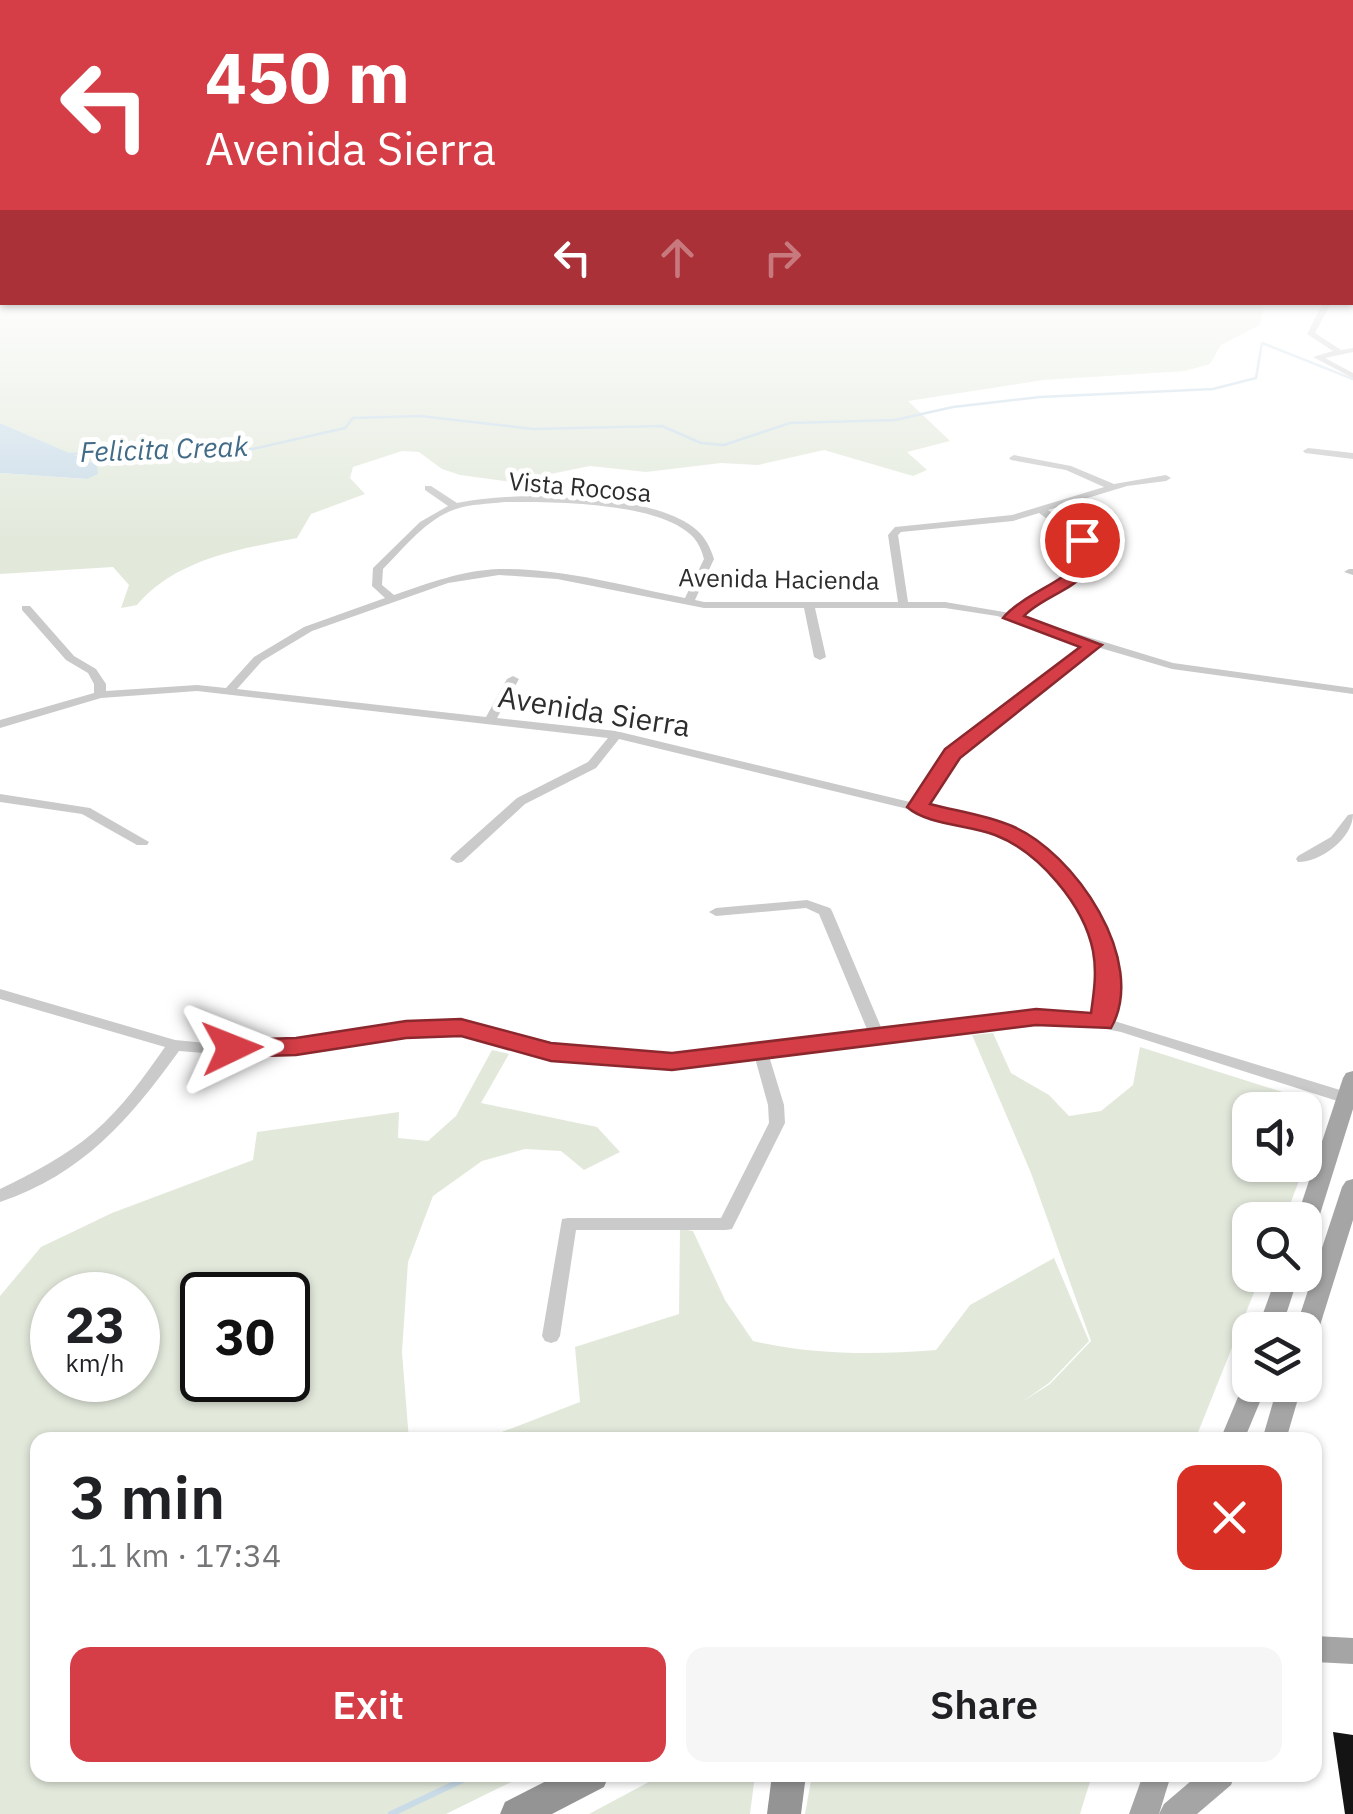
<!DOCTYPE html>
<html lang="en">
<head>
<meta charset="utf-8">
<style>
  body { margin:0; font-family:"IBM Plex Sans",sans-serif; background:#f6f6f6; color:#202124; height:100vh; display:flex; flex-direction:column; font-size:38px; white-space:nowrap }
  * { box-sizing:border-box; margin:0 }
  p { font-size:32px; color:#757577 }
  .icon { flex:none; width:55px; height:55px; fill:none; stroke:currentColor; stroke-width:2; stroke-linecap:round; stroke-linejoin:round }
  .map { position:relative; flex:1; overflow:hidden }
  .sheet { position:absolute; left:30px; top:1432px; width:1292px; height:350px; display:flex; flex-direction:column; background:#fff; border-radius:20px; box-shadow:0 2px 8px #0004 }
  .sheet>* { flex:none }
  .guide { position:absolute; left:0px; top:0px; width:1355px; height:305px; box-shadow:0 2px 8px #0004; background:#d53e46; color:#fff; overflow:hidden }
  .controls { position:absolute; left:1232px; top:1092px; display:grid; gap:20px }
  .controls a { display:grid; place-items:center; width:90px; height:90px; border-radius:20px; background:#fff; box-shadow:0 2px 8px #0004; font-size:50px }
  .speed { position:absolute; left:30px; top:1272px; display:flex; gap:20px; font-size:50px; font-weight:700; text-align:center }
  .speed>* { display:grid; place-content:center; width:130px; height:130px; border-radius:50%; background:#fff; box-shadow:0 2px 8px #0004; line-height:1 }
  .speed small { font-size:25px; font-weight:400 }
  .speed .limit { border:5px solid #111; border-radius:15px; background:#fff; color:#111 }
  .pin { position:absolute; display:grid; place-items:center; width:85px; height:85px; color:#fff; margin:-42px; border:5px solid #fff; border-radius:50%; box-shadow:0 2px 10px #0007 }
  .me { position:absolute; width:110px; margin:-55px; rotate:88deg; stroke-linejoin:round; filter:drop-shadow(0 0 8px #0008) }
  .turn { display:flex; align-items:center; gap:35px; height:210px; padding:0 40px; font-size:45px }
  .turn .icon { width:130px; height:130px; stroke-width:2.5 }
  .turn b { display:block; font-size:70px; line-height:85px }
  .lanes { display:flex; align-items:center; height:95px; padding:0 40px; background:#0003; justify-content:center; gap:50px; direction:ltr }
  .lanes .off { opacity:.35 }
  .round { display:grid; place-items:center; flex:none; width:105px; height:105px; border-radius:20px; background:#f6f6f6 }
  .overview { display:flex; align-items:center; justify-content:space-between; height:170px; padding:0 40px }
  h1 { font-size:60px; font-weight:600; line-height:75px }
  .primary-button { display:flex; gap:20px; margin-top:auto; padding:20px 40px }
  .primary-button a { flex:1; height:115px; border-radius:20px; background:#d53e46; color:#fff; font-size:40px; font-weight:600; line-height:115px; text-align:center }
  .primary-button a+a { background:#f6f6f6; color:#202124 }
  .map>svg:first-child { display:block }
  .green { fill:#e2e9db; fill-rule:evenodd }
  .water { fill:#c9dbe7 }
  .lines { fill:none; stroke-linecap:round; stroke-linejoin:round }
  .stream-far1 { stroke:#c9dbe7; stroke-width:2.5 }
  .stream { stroke:#c9dbe7; stroke-width:6 }
  .building { fill:#141414 }
  .minor { fill:#cacaca; fill-rule:evenodd }
  .major { fill:#a5a5a5; fill-rule:evenodd }
  .highway { fill:#949494; fill-rule:evenodd }
  .route { fill:#d53e46; stroke:#8a282e; stroke-width:2.5 }
  .labels { text-anchor:middle; stroke-width:10; stroke-linejoin:round; paint-order:stroke }
  .far-street-label { font-size:25px; fill:#2d2d2d; stroke:#fff }
  .far-water-label { font-size:28px; font-style:italic; fill:#426b87; stroke:#fff }
  .street-label { font-size:30px; fill:#2d2d2d; stroke:#fff }
</style>
</head>
<body>
<div class="map">
<svg width="1353" height="1814" viewBox="0 0 1353 1814">
  <rect width="100%" height="100%" fill="#fff"/>
  <g class="green">
    <path d="M0,288L2,302L1264,303L1260,325L1221,345L1210,364L1185,371L1043,380L908,401L950,441L907,452L927,470L913,476L824,450L758,465L721,463L646,472L590,466L511,482L460,475L442,469L419,452L402,451L353,467L350,478L365,494L311,514L297,538C240,549 176,559 137,605L121,608L129,585L113,567L0,574V473L87,479L96,465L0,423Z"/>
    <path d="M993,1033L1011,1073L1049,1095L1069,1116L1101,1111L1133,1085L1140,1047L1308,1100L1322,1111L1305,1165V1110H1250V1165H1305L1284,1220H1250V1275H1261L1195,1440H481L580,1402L575,1347L679,1314L680,1229L693,1231L725,1300L753,1341C816,1355 873,1355 936,1350L970,1305L1054,1258L1089,1341L1049,1383L1022,1402L1050,1384L1091,1341L1031,1173L972,1035Z"/>
    <path d="M492,1050L509,1054L481,1103L597,1127L620,1152L584,1170L561,1151L525,1149L482,1161L433,1196L408,1262L402,1352L409,1440H38V1775H525L446,1814H0V1296L41,1247L112,1213L253,1160L257,1132L399,1112L398,1138L428,1141L456,1116ZM52,1295H138V1380H52ZM202,1295H288V1380H202Z"/>
    <path d="M662,1775H755L750,1814H589Z"/>
    <path d="M812,1775H1092L1080,1814H805Z"/>
  </g>
  <path class="water" d="M0,423L97,465L98,474L87,479L0,473Z"/>
  <g class="lines">
    <path class="stream-far1" d="M69,454L253,449L345,428L353,418L420,416L533,429L662,426L701,443L724,445L790,423L895,420L953,407L1040,397L1213,389L1256,378L1262,343L1353,379"/>
    <path class="stream" d="M391,1814L473,1775"/>
  </g>
  <path class="building" d="M1333,1732L1353,1735V1814H1345Z"/>
  <g class="lines">
    <g class="minor">
      <path d="M1326,303L1330,305L1315,333L1341,350L1353,348V352L1325,358L1353,373V378L1313,357L1333,351L1307,334L1322,305Z"/>
      <path d="M1308,448L1353,453V459L1305,453L1303,451Z"/>
      <path d="M1014,455L1071,466L1114,484L1166,475L1171,478L1166,481L1127,486L1048,510L1086,538L1088,565L1071,582L1019,616L1173,663L1353,688V694L1172,669L1097,647L957,757L924,805C945,810 966,814 985,820C1048,840 1099,891 1109,957C1113,978 1112,999 1111,1020L1353,1094V1106L1121,1032L1066,1021L769,1056L784,1105L785,1123L732,1229L726,1230H576L560,1336L557,1341L551,1343L545,1341L542,1336L562,1219L568,1218H721L769,1123L768,1105L755,1058L672,1067L551,1057L461,1033L406,1034L296,1051L216,1054L179,1051C130,1119 83,1174 0,1202V1189C33,1173 66,1156 94,1132C122,1108 144,1077 165,1047L0,999V989L175,1040L216,1044L296,1041L406,1024L461,1023L551,1047L672,1057L869,1034L819,914L806,908L716,916L709,912L716,908L807,900L830,908L832,911L883,1032L1066,1011L1096,1017C1102,917 1069,865 978,826L619,739L596,768L525,804L462,862L457,863L450,859L452,856L517,798L588,762L608,738L197,691L101,698L0,728V720L94,693V684L88,673L66,660L22,610V606H30L74,656L96,669L106,684V691L197,685L226,688L254,657L304,627L385,598L372,586L373,568L420,522L448,506L425,490V486H431L457,503C512,491 647,492 693,527C704,535 710,546 714,559L695,600L704,602H898L888,535L895,527L1012,515L1104,487L1066,470L1011,460L1009,458ZM504,502C550,502 661,501 694,538C699,544 702,551 704,559L685,598C625,586 562,568 500,569C463,570 429,583 394,595L382,585L383,569C405,547 426,519 456,509C471,504 488,504 504,502ZM1039,513L1077,541L1078,565L1064,578L1010,613L945,602H908L898,535L901,532L1013,521ZM499,575L557,579L704,608H804L814,657L820,660L826,657L815,608H945L997,616L1088,644L949,751L914,803L616,731L497,718L519,679L513,676L507,679L486,717L237,689L262,661L312,631L448,583Z"/>
      <path d="M1349,569H1353V575L1344,572Z"/>
      <path d="M0,794L90,808L149,842L147,845H137L82,814L0,802Z"/>
      <path d="M1353,814C1353,838 1321,862 1298,862L1296,859L1298,856L1331,837L1348,815Z"/>
    </g>
    <g class="major">
      <path d="M1353,1071V1109L1316,1227L1313,1233L1305,1235V1220H1296L1343,1078L1346,1073Z"/>
      <path d="M1353,1179V1220L1317,1335L1313,1342L1305,1344V1330H1295L1342,1187L1346,1181Z"/>
      <path d="M1277,1275H1299L1281,1330H1257Z"/>
      <path d="M1250,1377V1385H1267L1244,1440H1220L1243,1385Z"/>
      <path d="M1278,1385H1302L1286,1440H1262Z"/>
      <path d="M1315,1636L1353,1638V1664L1315,1662Z"/>
      <path d="M1143,1775H1171L1159,1814H1129Z"/>
      <path d="M1198,1775H1235L1231,1785L1197,1814H1159L1164,1804Z"/>
    </g>
    <g class="highway">
      <path d="M558,1775H609L604,1787L552,1814H500L505,1802Z"/>
      <path d="M772,1775H806L801,1814H767Z"/>
    </g>
  </g>
  <linearGradient id="sky" x2="0" y2="1"><stop stop-color="#9bc4e8"/><stop offset="0.53" stop-color="#fff"/><stop offset="1" stop-color="#fff" stop-opacity="0"/></linearGradient>
  <rect width="1353" height="542" fill="url(#sky)"/>
  <path class="route" d="M1076,537L1090,540C1106,584 1047,591 1024,616L1102,645L960,758L930,804C956,811 986,815 1012,826C1074,852 1149,961 1111,1028L1036,1025L672,1070L551,1061L461,1036L406,1038L296,1055L232,1057L220,1048L232,1040L296,1038L406,1021L461,1019L551,1043L672,1053L1036,1009L1091,1013C1094,992 1097,972 1093,951C1084,905 1039,852 995,835C970,825 927,825 907,807L945,749L1080,647L1003,618C1022,595 1066,581 1073,566C1079,556 1074,546 1076,537Z"/>
  <g class="labels">
    <g class="far-street-label">
      <text transform="translate(580 487) rotate(5)" y="9">Vista Rocosa</text>
      <text transform="translate(779 579) rotate(1)" y="9">Avenida Hacienda</text>
    </g>
    <g class="far-water-label">
      <text transform="translate(164 449) rotate(-2)" y="10">Felicita Creak</text>
    </g>
    <g class="street-label">
      <text transform="translate(594 712) rotate(9)" y="10">Avenida Sierra</text>
    </g>
  </g>
</svg>
<div class="controls">
<a><svg class="icon" aria-label="sound" viewBox="0 0 24 24"><path d="M4 9h4l5-4v14l-5-4H4zM17 9q2 3 0 6"/></svg></a>
<a><svg class="icon" aria-label="search" viewBox="0 0 24 24"><circle cx="10" cy="10" r="6"/><path d="M15 15l6 6"/></svg></a>
<a><svg class="icon" aria-label="layers" viewBox="0 0 24 24"><path d="M12 4l9 5-9 5-9-5zM3 14l9 5 9-5"/></svg></a>
</div>
<div class="speed"><div>23<small>km/h</small></div><div class="limit">30</div></div>
<div class="pin" style="left:1082px;top:540px;background:#d93025"><svg class="icon" aria-label="arrive" viewBox="0 0 24 24"><path d="M6 21V4h12l-3 4 3 4H6"/></svg></div>
<svg class="me" style="left:232px;top:1048px" viewBox="-20 -20 40 40"><path d="M0-17L14 15 0 8-14 15z" fill="#d53e46" stroke="#fff" stroke-width="4"/></svg>
<div class="guide">
<div class="turn"><svg class="icon" aria-label="left" viewBox="0 0 24 24"><path d="M17 20v-9H6M10 6l-5 5 5 5"/></svg><div><b>450 m</b>Avenida Sierra</div></div>
<div class="lanes"><svg class="icon" aria-label="left" viewBox="0 0 24 24"><path d="M17 20v-9H6M10 6l-5 5 5 5"/></svg><svg class="icon off" aria-label="ahead" viewBox="0 0 24 24"><path d="M12 20V5M6 11l6-6 6 6"/></svg><svg class="icon off" aria-label="right" viewBox="0 0 24 24"><path d="M7 20v-9h11M14 6l5 5-5 5"/></svg></div>
</div>
<section class="sheet">
<div class="overview"><div><h1>3 min</h1><p>1.1 km · 17:34</p></div><a class="round" style="background:#d93025;color:#fff"><svg class="icon" aria-label="close" viewBox="0 0 24 24"><path d="M6 6l12 12M18 6L6 18"/></svg></a></div>
<div class="primary-button"><a>Exit</a><a>Share</a></div>
</section>
</div>
</body>
</html>
